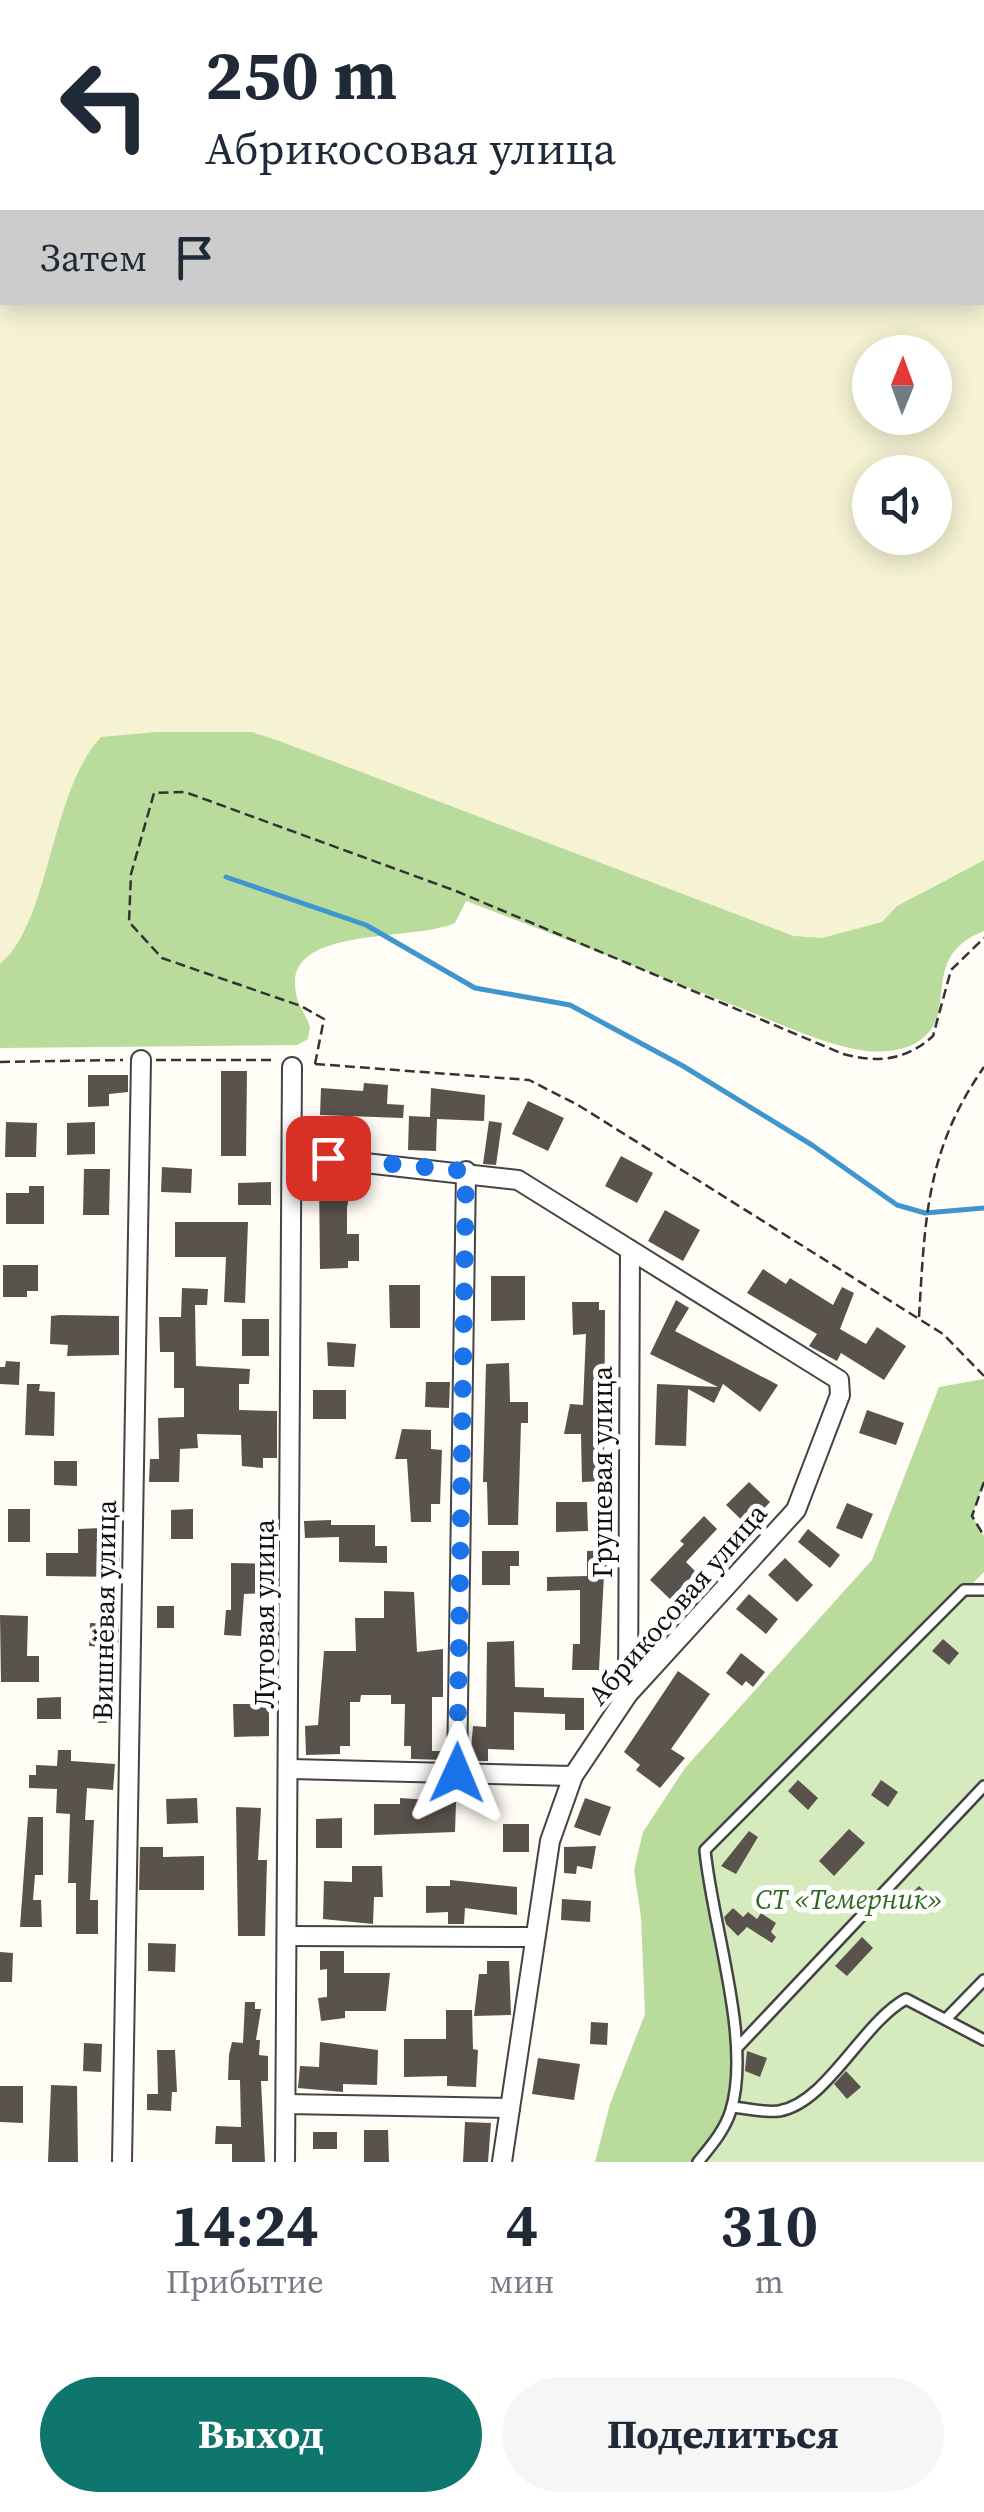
<!DOCTYPE html>
<html lang="ru">
<head>
<meta charset="utf-8">
<style>
  body { margin:0; font-family:"Source Serif 4",serif; background:#f6f6f7; color:#1f2937; height:100vh; display:flex; flex-direction:column; font-size:38px; white-space:nowrap }
  * { box-sizing:border-box; margin:0 }
  p { font-size:32px; color:#747a83 }
  .icon { flex:none; width:55px; height:55px; fill:none; stroke:currentColor; stroke-width:2; stroke-linecap:round; stroke-linejoin:round }
  .map { position:relative; height:2162px; overflow:hidden }
  .drawer { display:flex; flex-direction:column; background:#fff; flex:1 }
  .drawer>* { flex:none }
  .hud { position:absolute; left:0px; top:0px; width:985px; height:305px; box-shadow:0 5px 25px #0003; background:#fff; color:#1f2937; overflow:hidden }
  .needle { width:65px; rotate:1deg }
  .tools { position:absolute; left:852px; top:335px; display:grid; gap:20px }
  .tools a { display:grid; place-items:center; width:100px; height:100px; border-radius:50%; background:#fff; box-shadow:0 5px 25px #0003; font-size:50px }
  .pin { position:absolute; display:grid; place-items:center; width:85px; height:85px; color:#fff; margin:-42px; border-radius:20px; box-shadow:0 5px 15px #0006 }
  .me { position:absolute; width:110px; margin:-55px; rotate:1deg; stroke-linejoin:round; filter:drop-shadow(0 0 8px #0008) }
  .turn { display:flex; align-items:center; gap:35px; height:210px; padding:0 40px; font-size:45px }
  .turn .icon { width:130px; height:130px; stroke-width:2.5 }
  .turn b { display:block; font-size:70px; line-height:85px }
  .then { display:flex; align-items:center; height:95px; padding:0 40px; background:#0003; gap:20px; font-size:38px }
  .eta { display:flex; justify-content:space-evenly; align-items:center; height:170px; text-align:center }
  .eta b { font-size:60px; font-weight:700; line-height:70px }
  .action { display:flex; gap:20px; margin-top:auto; padding:20px 40px }
  .action a { flex:1; height:115px; border-radius:60px; background:#0f766e; color:#fff; font-size:40px; font-weight:700; line-height:115px; text-align:center }
  .action a+a { background:#f6f6f7; color:#1f2937 }
  .map>svg:first-child { display:block }
  .farmland { fill:#f6f3d4; fill-rule:evenodd }
  .green { fill:#d5ebbd }
  .forest { fill:#b9dc9c }
  .lines { fill:none; stroke-linecap:round; stroke-linejoin:round }
  .stream { stroke:#3f96cf; stroke-width:5 }
  .building { fill:#5a524d }
  .service-casing { stroke:#444; stroke-width:14 }
  .minor-casing { stroke:#444; stroke-width:22 }
  .path { stroke:#333; stroke-width:2.5; stroke-dasharray:10 5; stroke-linecap:butt }
  .service { stroke:#fff; stroke-width:9 }
  .minor { stroke:#fff; stroke-width:18 }
  .route { stroke:#1a73e8; stroke-width:18; stroke-dasharray:0 32.4 }
  .labels { text-anchor:middle; stroke-width:10; stroke-linejoin:round; paint-order:stroke }
  .street-label { font-size:28px; fill:#111; stroke:#fff }
  .park-label { font-size:28px; font-style:italic; fill:#2f6b1f; stroke:#fff }
</style>
</head>
<body>
<div class="map">
<svg width="984" height="2162" viewBox="0 0 984 2162">
  <rect width="100%" height="100%" fill="#fffdf5"/>
  <path class="farmland" d="M0,0H984V860L929,888L879,967L790,944L258,739L0,987ZM2,2H982V302H2ZM870,352H935V418H870ZM870,472H935V538H870Z"/>
  <path class="green" d="M970,1583H984V2162H695L704,1848Z"/>
  <g class="forest">
    <path d="M157,732H252L282,742L794,936L822,938L882,922L897,906L984,860V931C917,957 961,1013 919,1041C907,1050 882,1053 867,1051C821,1045 774,1020 730,1004C642,969 554,934 466,901L455,923C411,942 291,926 295,986C296,1006 306,1012 310,1028L308,1039L297,1045L0,1048V964C50,924 50,791 101,737Z"/>
    <path d="M984,1379V1482L972,1516L984,1536V1572L705,1850C716,1915 752,2044 734,2104C727,2125 710,2147 695,2162H595L610,2104L645,2014L641,1917L634,1870L643,1832L685,1768L872,1560L939,1387Z"/>
  </g>
  <g class="lines">
    <path class="stream" d="M226,877L366,925L475,988L570,1005L683,1066L812,1145L897,1205L925,1213L984,1208"/>
  </g>
  <g class="building">
    <path d="M221,1071H247L246,1156H221Z"/>
    <path d="M88,1075H128V1092L109,1094V1106L88,1107Z"/>
    <path d="M364,1083L388,1085L387,1104L404,1105L403,1118L320,1115L321,1088L363,1091Z"/>
    <path d="M431,1088L485,1095L484,1121L437,1119L436,1151L408,1150L409,1116L430,1117Z"/>
    <path d="M528,1101L564,1118L548,1151L512,1134Z"/>
    <path d="M489,1121L502,1123L496,1165L483,1164Z"/>
    <path d="M6,1122L37,1123L36,1157H5Z"/>
    <path d="M95,1122V1154L67,1155V1123Z"/>
    <path d="M621,1156L653,1173L637,1203L605,1186Z"/>
    <path d="M162,1167L192,1169L191,1193L161,1192Z"/>
    <path d="M84,1169H110L109,1215H83Z"/>
    <path d="M319,1177L362,1178L361,1194H350L347,1207V1234H359V1261H348V1268L320,1269Z"/>
    <path d="M271,1182V1205H238V1183Z"/>
    <path d="M29,1186H44V1224H6V1193H29Z"/>
    <path d="M665,1210L700,1230L683,1261L648,1241Z"/>
    <path d="M175,1222H248L245,1303L224,1302L226,1257H175Z"/>
    <path d="M3,1265H38V1291H27V1297H3Z"/>
    <path d="M763,1269L786,1284L790,1278L833,1305L842,1287L854,1293L840,1329L866,1344L877,1327L906,1346L884,1380L841,1353L837,1361L809,1346L817,1334L747,1293Z"/>
    <path d="M491,1276H525V1320L491,1321Z"/>
    <path d="M389,1285H420V1328H390Z"/>
    <path d="M182,1288L208,1289L207,1305H195L196,1366L250,1369L249,1384H239V1410L277,1411V1458H263V1468L242,1466L241,1435L197,1434L198,1448L180,1449L179,1482H149L150,1459H159L158,1418L184,1417V1388H174V1352H160L159,1317H181Z"/>
    <path d="M676,1300L689,1308L675,1331L778,1385L760,1412L723,1384L714,1403L688,1389L686,1446L655,1445L657,1384L718,1387L650,1354Z"/>
    <path d="M572,1302H599V1310H605L604,1481L582,1482L581,1434H564L570,1404L583,1405L586,1334L573,1335Z"/>
    <path d="M60,1315L119,1316V1355L67,1356L68,1345L50,1344L51,1316Z"/>
    <rect x="242" y="1319" width="27" height="37"/>
    <path d="M327,1342L356,1344L354,1367L328,1366Z"/>
    <path d="M6,1361L20,1362L19,1385L0,1384V1367H5Z"/>
    <path d="M509,1363L510,1402H528V1423H521L518,1525H488L487,1482H483L486,1364Z"/>
    <path d="M426,1382H450L449,1408L425,1407Z"/>
    <path d="M27,1384H40L39,1391L55,1392L54,1436L25,1435Z"/>
    <rect x="313" y="1390" width="33" height="29"/>
    <path d="M867,1410L904,1423L896,1445L859,1433Z"/>
    <path d="M402,1429L431,1430V1449L442,1450L440,1504H431V1522H411L407,1459H395Z"/>
    <path d="M54,1461H77V1486L54,1485Z"/>
    <path d="M749,1482L770,1502L748,1526L726,1505Z"/>
    <path d="M556,1502H587L588,1531L556,1532Z"/>
    <path d="M847,1503L873,1514L862,1539L836,1528Z"/>
    <rect x="8" y="1509" width="22" height="33"/>
    <path d="M193,1509V1539H171V1510Z"/>
    <path d="M704,1516L717,1529L686,1562L696,1572L670,1599L650,1580L684,1544L680,1541Z"/>
    <path d="M331,1520V1525H375V1546H387V1563L339,1562V1537L305,1538L304,1521Z"/>
    <path d="M101,1528V1553L120,1554L119,1577L46,1576V1553H78V1529Z"/>
    <path d="M808,1529L840,1555L830,1568L798,1542Z"/>
    <path d="M613,1550V1574H604L599,1670H572L573,1644H580V1590L547,1591V1577L587,1576V1551Z"/>
    <path d="M482,1551H519V1566H510V1585H482Z"/>
    <path d="M785,1558L813,1585L797,1602L768,1575Z"/>
    <path d="M231,1563L276,1564V1580H266V1593L244,1594L241,1636L224,1635L226,1610H231Z"/>
    <path d="M384,1591L414,1592L417,1652L443,1649V1697H432V1751H445V1760L411,1759V1746H404L405,1704H391V1695H361L360,1702H350V1746H340V1754L306,1755L305,1726L318,1725L324,1651H356L355,1618H384Z"/>
    <path d="M749,1594L778,1619L766,1634L736,1609Z"/>
    <rect x="157" y="1606" width="17" height="22"/>
    <path d="M0,1615L28,1616L27,1656H39V1682H1Z"/>
    <path d="M90,1623L119,1624L118,1648L89,1646Z"/>
    <path d="M943,1639L959,1653L949,1665L932,1651Z"/>
    <path d="M514,1641L515,1687L544,1688V1697L584,1698V1730H565V1714L514,1712V1750L488,1749V1761H470L473,1726L486,1727L487,1642Z"/>
    <path d="M741,1653L765,1672L753,1687L746,1681L742,1686L726,1673Z"/>
    <path d="M678,1671L710,1694L671,1749L685,1758L660,1788L636,1770L640,1765L624,1752Z"/>
    <path d="M61,1697V1719H37V1698Z"/>
    <path d="M95,1697L115,1698L114,1723H94Z"/>
    <path d="M233,1704H269V1736L234,1737Z"/>
    <path d="M58,1750H71V1761L115,1764L113,1790L87,1788L85,1820H94L90,1900H98V1934H76V1883H68L70,1814L56,1813L57,1789L29,1788V1775H36V1765L57,1766Z"/>
    <path d="M798,1780L818,1798L808,1810L788,1791Z"/>
    <path d="M881,1780L898,1792L888,1807L871,1795Z"/>
    <path d="M467,1786L489,1787L488,1805L466,1804Z"/>
    <path d="M197,1798L198,1823L167,1824L166,1799Z"/>
    <path d="M400,1798L456,1802L455,1832L374,1835V1804H400Z"/>
    <path d="M585,1798L611,1807L600,1836L574,1827Z"/>
    <path d="M236,1807L261,1808L258,1860H267L265,1936H238Z"/>
    <path d="M28,1817H43V1875H35L33,1900H41L42,1927H20Z"/>
    <path d="M342,1818V1848H316V1819Z"/>
    <rect x="503" y="1824" width="26" height="28"/>
    <path d="M849,1829L865,1843L834,1876L819,1861Z"/>
    <path d="M749,1831L758,1837L736,1874L721,1866Z"/>
    <path d="M596,1846L592,1869L577,1866L576,1874L564,1873V1847Z"/>
    <path d="M140,1847H163V1857L204,1856V1890H139Z"/>
    <path d="M352,1866H382L383,1897H374L373,1924L323,1919L324,1881L352,1882Z"/>
    <path d="M450,1880L517,1887V1915L465,1908L464,1924H448V1912L426,1913V1886H450Z"/>
    <path d="M919,1886L933,1900L921,1912L907,1898Z"/>
    <path d="M562,1899L591,1901L590,1922L561,1920Z"/>
    <path d="M733,1908L743,1917L748,1912L757,1919L761,1913L776,1923L771,1932L776,1937L772,1943L747,1927L738,1936L726,1924L724,1917Z"/>
    <path d="M862,1937L873,1948L847,1976L835,1966Z"/>
    <path d="M148,1943L176,1944L175,1972L148,1971Z"/>
    <path d="M320,1951H344V1973H390L386,2011H345V2018L321,2021L318,1998L327,1997V1969L320,1970Z"/>
    <path d="M0,1952L13,1953L12,1982H0Z"/>
    <path d="M487,1961H509L511,2015L474,2016L479,1974H487Z"/>
    <path d="M245,2002H255V2009H261L256,2040H260L259,2055L268,2056V2081H261L265,2162H232V2144H215L216,2126L241,2127L240,2080H228L229,2055L232,2042L243,2043Z"/>
    <path d="M446,2010H472L473,2049L478,2050L476,2087L447,2086V2076L404,2077V2039H446Z"/>
    <path d="M591,2022L608,2023L607,2045L590,2044Z"/>
    <path d="M320,2042L378,2050L377,2085L343,2084V2092L298,2088L300,2066L319,2067Z"/>
    <path d="M84,2043L102,2044L101,2072L83,2071Z"/>
    <path d="M157,2050H175L177,2092H172L171,2111L147,2110V2094H158Z"/>
    <path d="M747,2051L767,2058L760,2077L745,2071Z"/>
    <path d="M538,2058L580,2064L574,2100L532,2094Z"/>
    <path d="M846,2071L861,2087L847,2099L834,2084Z"/>
    <path d="M51,2085L77,2086L78,2162H48Z"/>
    <path d="M0,2086H23V2123L0,2122Z"/>
    <path d="M465,2122L491,2123L488,2162H463Z"/>
    <path d="M364,2130H388L389,2162H364Z"/>
    <rect x="313" y="2132" width="24" height="17"/>
  </g>
  <g class="lines">
    <defs>
      <g id="service">
        <path d="M946,2019L984,1980"/>
        <path d="M737,2048L984,1786"/>
        <path d="M732,2107C746,2108 765,2113 779,2111C827,2103 862,2023 906,1999L984,2040"/>
        <path d="M698,2162C711,2146 725,2130 731,2110C752,2040 712,1925 705,1850L964,1590H984"/>
      </g>
      <g id="minor">
        <path d="M293,1155L518,1180L839,1380L840,1395L796,1510L628,1694L573,1776L550,1841L502,2162"/>
        <path d="M628,1694L630,1250"/>
        <path d="M291,1769L573,1776"/>
        <path d="M457,1773L466,1171"/>
        <path d="M288,1936L535,1937"/>
        <path d="M286,2104L510,2108"/>
        <path d="M122,2162L141,1060"/>
        <path d="M285,2162L292,1067"/>
      </g>
    </defs>
    <use href="#service" class="service-casing"/>
    <use href="#minor" class="minor-casing"/>
    <g class="path">
      <path d="M156,1060H273"/>
      <path d="M0,1062L123,1060"/>
      <path d="M315,1064L324,1019L301,1006L162,958L129,922L131,874L154,793L185,792L456,891L843,1054C878,1063 905,1061 933,1036L951,970L984,938"/>
      <path d="M315,1064L529,1080L578,1105L943,1334L984,1376"/>
      <path d="M919,1317C925,1219 926,1150 984,1067"/>
      <path d="M984,1482L972,1516L984,1536"/>
    </g>
    <use href="#service" class="service"/>
    <use href="#minor" class="minor"/>
  </g>
  <g class="lines">
    <path class="route" d="M328,1158L466,1171L457,1773"/>
  </g>
  <g class="labels">
    <g class="street-label">
      <text transform="translate(602 1472) rotate(-90)" y="10">Грушевая улица</text>
      <text transform="translate(677 1604) rotate(-49)" y="10">Абрикосовая улица</text>
      <text transform="translate(104 1610) rotate(-89)" y="10">Вишнёвая улица</text>
      <text transform="translate(264 1614) rotate(-90)" y="10">Луговая улица</text>
    </g>
    <g class="park-label">
      <text x="849" y="1909">СТ «Темерник»</text>
    </g>
  </g>
</svg>
<div class="tools">
<a><svg class="needle" viewBox="-14 -14 28 28"><path d="M0-13l5 13h-10z" fill="#e53935"/><path d="M0 13l5-13h-10z" fill="#747a83"/></svg></a>
<a><svg class="icon" aria-label="sound" viewBox="0 0 24 24"><path d="M4 9h4l5-4v14l-5-4H4zM17 9q2 3 0 6"/></svg></a>
</div>
<div class="pin" style="left:328px;top:1158px;background:#d93025"><svg class="icon" aria-label="arrive" viewBox="0 0 24 24"><path d="M6 21V4h12l-3 4 3 4H6"/></svg></div>
<svg class="me" style="left:457px;top:1773px" viewBox="-20 -20 40 40"><path d="M0-17L14 15 0 8-14 15z" fill="#1a73e8" stroke="#fff" stroke-width="4"/></svg>
<div class="hud">
<div class="turn"><svg class="icon" aria-label="left" viewBox="0 0 24 24"><path d="M17 20v-9H6M10 6l-5 5 5 5"/></svg><div><b>250 m</b>Абрикосовая улица</div></div>
<div class="then">Затем<svg class="icon" aria-label="arrive" viewBox="0 0 24 24"><path d="M6 21V4h12l-3 4 3 4H6"/></svg></div>
</div>
</div>
<section class="drawer">
<div class="eta">
<div><b>14:24</b><p>Прибытие</p></div>
<div><b>4</b><p>мин</p></div>
<div><b>310</b><p>m</p></div>
</div>
<div class="action"><a>Выход</a><a>Поделиться</a></div>
</section>
</body>
</html>
